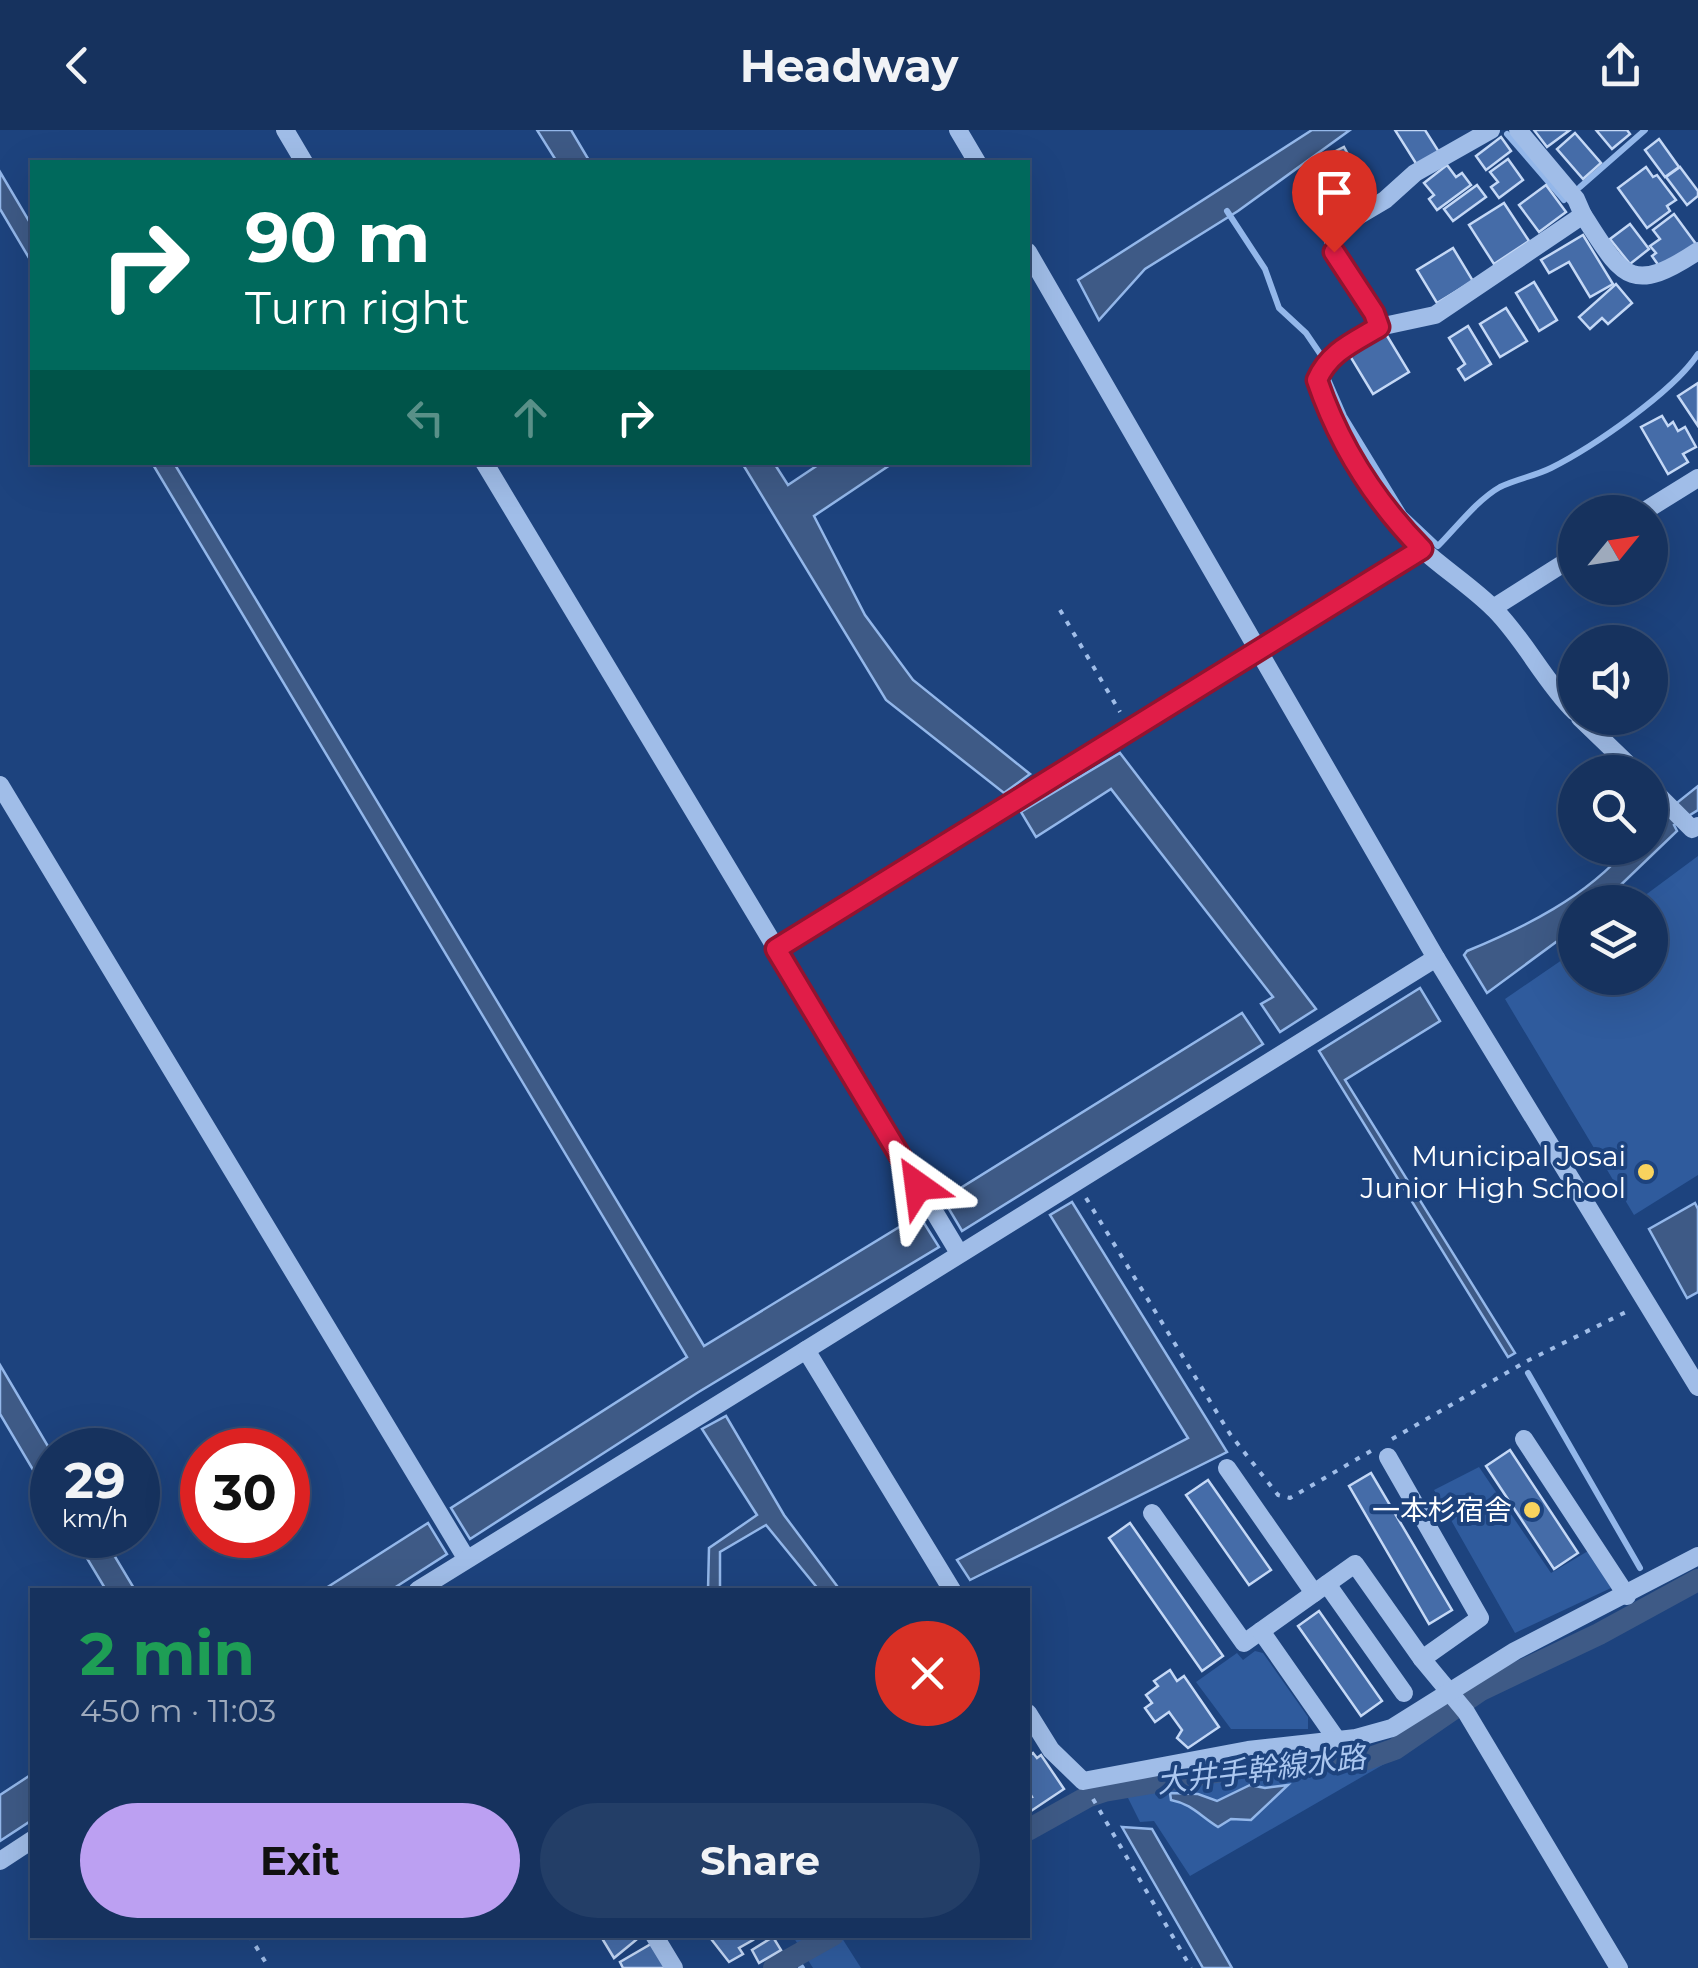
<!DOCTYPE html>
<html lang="en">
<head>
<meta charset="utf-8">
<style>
  body { margin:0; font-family:Montserrat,"Noto Sans JP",sans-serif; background:#233e67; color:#f1f3f6; height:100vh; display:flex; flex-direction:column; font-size:38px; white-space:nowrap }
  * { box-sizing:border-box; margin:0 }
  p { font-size:32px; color:#9eaabc }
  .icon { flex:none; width:55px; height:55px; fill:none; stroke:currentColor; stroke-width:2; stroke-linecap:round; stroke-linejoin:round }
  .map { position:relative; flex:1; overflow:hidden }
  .drawer { position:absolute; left:30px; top:1458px; width:1000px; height:350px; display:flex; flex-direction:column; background:#16325e; border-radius:0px; box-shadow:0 10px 40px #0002,0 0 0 2px #354d73 }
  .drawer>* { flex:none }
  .banner { position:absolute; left:30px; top:30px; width:1000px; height:305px; border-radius:0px; box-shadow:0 10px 40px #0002,0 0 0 2px #354d73; background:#00695c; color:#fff; overflow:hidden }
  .needle { width:65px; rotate:60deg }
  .buttons { position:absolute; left:1558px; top:365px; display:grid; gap:20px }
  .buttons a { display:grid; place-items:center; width:110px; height:110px; border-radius:50%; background:#16325e; box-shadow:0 10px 40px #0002,0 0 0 2px #354d73; font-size:50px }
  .speed { position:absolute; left:30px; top:1298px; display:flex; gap:20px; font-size:50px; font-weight:700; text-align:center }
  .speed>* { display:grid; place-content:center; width:130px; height:130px; border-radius:50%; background:#16325e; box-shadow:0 10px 40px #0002,0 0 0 2px #354d73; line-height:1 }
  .speed small { font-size:25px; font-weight:400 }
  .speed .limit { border:15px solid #d22; background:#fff; color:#111 }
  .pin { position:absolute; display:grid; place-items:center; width:85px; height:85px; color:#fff; margin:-102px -42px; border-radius:50% 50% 50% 0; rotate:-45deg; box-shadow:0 0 10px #0007 }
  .pin .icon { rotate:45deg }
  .me { position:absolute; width:110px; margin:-55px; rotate:329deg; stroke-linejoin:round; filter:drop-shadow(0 0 8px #0008) }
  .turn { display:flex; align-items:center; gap:35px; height:210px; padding:0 50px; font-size:45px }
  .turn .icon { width:130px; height:130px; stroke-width:2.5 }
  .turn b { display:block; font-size:70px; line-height:85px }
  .lanes { display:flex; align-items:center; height:95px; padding:0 50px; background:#0003; justify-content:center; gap:50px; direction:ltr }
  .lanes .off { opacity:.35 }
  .round { display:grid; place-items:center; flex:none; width:105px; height:105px; border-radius:52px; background:#233e67 }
  .head { display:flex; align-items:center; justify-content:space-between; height:170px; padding:0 50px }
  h1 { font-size:60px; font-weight:700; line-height:75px; color:#1e9e55 }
  .button { display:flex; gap:20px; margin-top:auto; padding:20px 50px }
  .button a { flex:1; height:115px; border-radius:60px; background:#bca0f2; color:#111; font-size:40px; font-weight:700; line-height:115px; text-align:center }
  .button a+a { background:#233e67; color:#f1f3f6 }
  header { display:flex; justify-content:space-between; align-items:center; height:130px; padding:0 50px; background:#16325e; font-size:45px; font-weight:700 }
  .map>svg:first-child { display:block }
  .green { fill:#2f5b9d }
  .water { fill:#3e5a86; stroke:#93b7ea; stroke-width:2.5 }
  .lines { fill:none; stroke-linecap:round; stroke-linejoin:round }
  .stream { stroke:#93b7ea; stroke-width:6 }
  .canal { stroke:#3e5a86; stroke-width:22 }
  .building { fill:#456ca8; stroke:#c4d8f6; stroke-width:2.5 }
  .path { stroke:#a0bde8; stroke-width:4; stroke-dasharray:5 8; stroke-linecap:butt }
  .minor { stroke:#a0bde8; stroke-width:18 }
  .route-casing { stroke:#92132f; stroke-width:25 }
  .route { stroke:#e11d48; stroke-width:18 }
  .poi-dot { fill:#f8d35e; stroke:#1d437e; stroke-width:4 }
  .labels { text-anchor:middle; stroke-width:8; stroke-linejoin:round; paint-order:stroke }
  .poi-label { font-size:28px; fill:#fff; stroke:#1d437e; text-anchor:end }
  .water-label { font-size:30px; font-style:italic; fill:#abc7f0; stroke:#1d437e }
</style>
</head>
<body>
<header><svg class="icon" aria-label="back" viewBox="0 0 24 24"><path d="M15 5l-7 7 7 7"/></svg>Headway<svg class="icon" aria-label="share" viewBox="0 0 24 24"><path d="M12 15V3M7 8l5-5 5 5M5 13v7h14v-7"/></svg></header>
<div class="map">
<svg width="1698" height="1838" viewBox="0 0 1698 1838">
  <rect width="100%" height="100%" fill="#1d437e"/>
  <g class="green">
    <path d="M1698,726V1045L1634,1085L1505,869L1575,821V848H1650V772H1636Z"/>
    <path d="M1479,1337L1551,1443L1588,1421L1611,1458L1515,1503L1434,1360Z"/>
    <path d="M1255,1521L1263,1523L1308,1587V1599H1231L1196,1552L1237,1523L1243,1530Z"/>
    <path d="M1386,1633L1190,1746L1154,1691L1140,1692L1125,1662L1266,1641Z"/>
    <path d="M792,1805H840L861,1838H813Z"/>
  </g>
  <g class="water">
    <path d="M537,0H571L590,32H557Z"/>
    <path d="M1312,0H1350L1238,81L1145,139L1099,190L1078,150Z"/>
    <path d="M0,42L32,96V133L0,79Z"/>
    <path d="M152,333H174L704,1216L919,1085L939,1117L697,1263L470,1409L451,1378L687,1227Z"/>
    <path d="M742,333H774L788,355L821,333H893L814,386L865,485L913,550L1030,644L1004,663L886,570Z"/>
    <path d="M1120,623L1316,879L1280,902L1261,874L1273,867L1111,659L1036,707L1021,682Z"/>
    <path d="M1698,656V680L1674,695L1677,701L1603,772H1575V798L1487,863L1464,825L1467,821C1525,797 1586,767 1628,718H1650V676L1663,684Z"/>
    <path d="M1420,858L1440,891L1345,950L1515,1223L1508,1227L1319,921Z"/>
    <path d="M1242,883L1263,914L962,1101L943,1069Z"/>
    <path d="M1072,1072L1227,1322L970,1450L957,1430L1188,1308L1050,1085Z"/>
    <path d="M1695,1073L1698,1079V1162L1687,1168L1649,1099Z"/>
    <path d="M0,1235L52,1323V1372L0,1284Z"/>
    <path d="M726,1286L784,1385L840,1460H819L766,1395L720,1422V1460H708L709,1418L757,1385L702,1299Z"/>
    <path d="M428,1393L447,1424L391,1460H323Z"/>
    <path d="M73,1405H102L135,1460H106Z"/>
    <path d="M32,1644V1690L0,1711V1665Z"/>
    <path d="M1250,1655L1265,1658L1288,1655L1251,1690L1231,1689L1218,1697C1200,1686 1192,1674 1171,1670L1170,1663L1198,1664L1217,1671Z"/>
    <path d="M1122,1697L1152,1699L1232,1838H1203Z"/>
  </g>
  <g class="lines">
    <g class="stream">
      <path d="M1507,4L1564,70"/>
      <path d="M1580,57L1645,0"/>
      <path d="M1227,81L1265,139L1279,178L1306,203L1321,225"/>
      <path d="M1327,247L1344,286L1404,384L1438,416C1456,398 1477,370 1500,357C1516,349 1535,346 1551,338C1593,317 1673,262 1698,224"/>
      <path d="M1528,1243L1640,1438"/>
      <path d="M794,1827L802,1838"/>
    </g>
    <g class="canal">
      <path d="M1028,1700L1089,1666L1104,1661L1257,1635L1367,1629L1395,1619L1481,1560L1599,1504L1698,1450"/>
      <path d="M774,1838L833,1805"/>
    </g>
  </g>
  <g class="building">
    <path d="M1395,0H1425L1439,22L1417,35Z"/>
    <path d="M1534,0H1570L1547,17Z"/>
    <path d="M1596,0H1627L1630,4L1612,19Z"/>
    <path d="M1575,3L1601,33L1583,49L1557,19Z"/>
    <path d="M1501,7L1511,21L1486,40L1476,26Z"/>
    <path d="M1659,9L1679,37L1665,47L1645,20Z"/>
    <path d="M1344,17L1355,37L1327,51L1316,31Z"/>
    <path d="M1508,29L1523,50L1499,68L1491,57L1498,52L1490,42Z"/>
    <path d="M1447,35L1456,47L1462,43L1471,55L1437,80L1429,69L1434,65L1424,53Z"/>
    <path d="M1646,37L1653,47L1657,45L1676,70L1667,76L1670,81L1647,98L1618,58Z"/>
    <path d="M1680,37L1698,61V66L1687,75L1666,47Z"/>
    <path d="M1477,55L1486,67L1453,91L1444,79Z"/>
    <path d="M1546,55L1566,82L1539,102L1519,75Z"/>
    <path d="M1504,73L1529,111L1494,134L1469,95Z"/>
    <path d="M1674,84L1696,114L1661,139L1652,126L1656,123L1650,116L1660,109L1653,100Z"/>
    <path d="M1630,94L1649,119L1630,134L1610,109Z"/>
    <path d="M1583,105L1613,154L1590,167L1569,132L1549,143L1541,130Z"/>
    <path d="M1453,118L1473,151L1437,173L1417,140Z"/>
    <path d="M1534,152L1557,190L1539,201L1516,163Z"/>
    <path d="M1616,154L1632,173L1608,194L1602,188L1590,199L1579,187Z"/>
    <path d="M1506,178L1527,211L1500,227L1480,194Z"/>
    <path d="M1468,196L1491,234L1465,250L1458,239L1465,234L1449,208Z"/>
    <path d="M1386,204L1409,242L1373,264L1350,226Z"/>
    <path d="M1698,253V296L1678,266Z"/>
    <path d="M1662,286L1668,296L1673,292L1678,301L1685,297L1696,317L1683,324L1688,332L1668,344L1641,297Z"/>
    <path d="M1510,1320L1578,1423L1554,1439L1486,1336Z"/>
    <path d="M1371,1343L1452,1480L1429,1494L1349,1356Z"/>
    <path d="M1208,1350L1271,1440L1249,1455L1186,1365Z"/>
    <path d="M1130,1393L1223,1526L1202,1541L1109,1408Z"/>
    <path d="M1319,1481L1382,1571L1361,1586L1298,1496Z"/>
    <path d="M1170,1540L1177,1551L1184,1546L1219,1597L1188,1618L1177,1608L1182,1600L1169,1582L1155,1592L1145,1578L1152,1573L1146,1565L1158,1556L1154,1551Z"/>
    <path d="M1033,1623L1037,1628L1041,1625L1064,1659L1028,1683V1668L1032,1667L1028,1660V1627Z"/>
    <path d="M600,1805H633L636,1810L614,1828Z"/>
    <path d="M708,1805H750L753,1810L739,1818L743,1824L729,1832Z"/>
    <path d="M773,1807L781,1820L759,1833L752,1820Z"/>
    <path d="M651,1814L666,1838H623L620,1832Z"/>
  </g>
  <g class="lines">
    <g class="path">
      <path d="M1060,480L1120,582"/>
      <path d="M1086,1068L1230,1304L1278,1365L1290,1368L1371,1321"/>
      <path d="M1392,1309L1527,1231L1630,1180"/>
      <path d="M1093,1669L1191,1838"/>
      <path d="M249,1805L269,1838"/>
    </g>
    <g class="minor">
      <path d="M285,0L304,32"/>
      <path d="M958,0L977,32"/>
      <path d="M1518,0L1576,69L1583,85L1435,185L1379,197L1337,222L1323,238L1317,250C1339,313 1373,374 1422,419C1445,440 1472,457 1494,479C1525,510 1544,551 1575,582"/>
      <path d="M1583,85C1622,145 1629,167 1698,121"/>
      <path d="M1028,122L1436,828L1698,1257"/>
      <path d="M1379,197L1374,183L1334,122L1333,107L1341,96L1385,70L1415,43L1491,0"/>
      <path d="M484,332L959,1123"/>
      <path d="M1643,382L1698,348"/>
      <path d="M1493,478L1575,426"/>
      <path d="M1580,588L1636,642"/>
      <path d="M0,655L466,1428"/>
      <path d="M1650,657L1692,699L1698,696"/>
      <path d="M777,819L1422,419"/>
      <path d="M1524,1309L1627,1466"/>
      <path d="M1388,1327L1480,1488L1422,1529"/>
      <path d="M1227,1338L1314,1463"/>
      <path d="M1152,1383L1244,1513L1355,1434L1422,1529L1466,1582L1619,1838"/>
      <path d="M1327,1454L1404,1563"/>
      <path d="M418,1460L806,1220"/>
      <path d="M952,1460L806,1220L1436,828"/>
      <path d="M1261,1501L1337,1610"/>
      <path d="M1028,1583L1051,1620L1083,1651L1248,1620L1356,1608L1392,1598L1515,1521L1698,1426"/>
      <path d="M0,1731L32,1710"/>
      <path d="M654,1805L674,1838"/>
    </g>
  </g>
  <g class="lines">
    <defs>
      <path id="route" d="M918,1056L776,819L1422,419C1374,370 1339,315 1317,250C1329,222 1354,212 1379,197L1374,183L1334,122"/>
    </defs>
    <use href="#route" class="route-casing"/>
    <use href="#route" class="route"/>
  </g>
  <g class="poi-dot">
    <circle cx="1646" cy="1042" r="10"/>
    <circle cx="1532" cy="1380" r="10"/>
  </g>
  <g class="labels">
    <g class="poi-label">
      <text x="1626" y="1036">Municipal Josai<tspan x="1626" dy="32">Junior High School</tspan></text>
      <text x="1512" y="1390">一本杉宿舎</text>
    </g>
    <g class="water-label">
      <text transform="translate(1261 1640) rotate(-7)" y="10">大井手幹線水路</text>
    </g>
  </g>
</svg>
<div class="buttons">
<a><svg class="needle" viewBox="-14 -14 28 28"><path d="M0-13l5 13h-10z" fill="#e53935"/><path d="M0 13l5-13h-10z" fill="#9eaabc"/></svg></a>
<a><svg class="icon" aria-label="sound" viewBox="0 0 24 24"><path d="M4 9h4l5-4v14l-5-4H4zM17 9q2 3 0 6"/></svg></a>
<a><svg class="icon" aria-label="search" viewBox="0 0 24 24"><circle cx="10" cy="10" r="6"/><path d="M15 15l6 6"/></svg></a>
<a><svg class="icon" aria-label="layers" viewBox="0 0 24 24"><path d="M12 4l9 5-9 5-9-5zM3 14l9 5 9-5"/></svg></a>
</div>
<div class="speed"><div>29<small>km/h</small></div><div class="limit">30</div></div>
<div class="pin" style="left:1334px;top:122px;background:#d93025"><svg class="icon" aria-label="arrive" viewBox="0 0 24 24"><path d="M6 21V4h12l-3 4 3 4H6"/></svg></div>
<svg class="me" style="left:918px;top:1056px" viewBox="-20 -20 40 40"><path d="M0-17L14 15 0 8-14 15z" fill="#e11d48" stroke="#fff" stroke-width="4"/></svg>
<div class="banner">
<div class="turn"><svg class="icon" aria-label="right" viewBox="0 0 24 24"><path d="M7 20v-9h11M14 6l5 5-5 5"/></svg><div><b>90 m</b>Turn right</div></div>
<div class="lanes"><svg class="icon off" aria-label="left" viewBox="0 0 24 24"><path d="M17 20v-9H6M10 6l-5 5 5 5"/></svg><svg class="icon off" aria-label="ahead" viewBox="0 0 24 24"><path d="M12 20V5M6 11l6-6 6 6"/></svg><svg class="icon" aria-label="right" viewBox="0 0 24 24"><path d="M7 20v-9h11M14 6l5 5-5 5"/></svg></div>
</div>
<section class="drawer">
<div class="head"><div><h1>2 min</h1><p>450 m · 11:03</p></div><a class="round" style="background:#d93025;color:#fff"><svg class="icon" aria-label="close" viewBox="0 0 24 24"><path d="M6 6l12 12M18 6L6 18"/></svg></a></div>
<div class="button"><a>Exit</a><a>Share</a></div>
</section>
</div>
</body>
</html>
